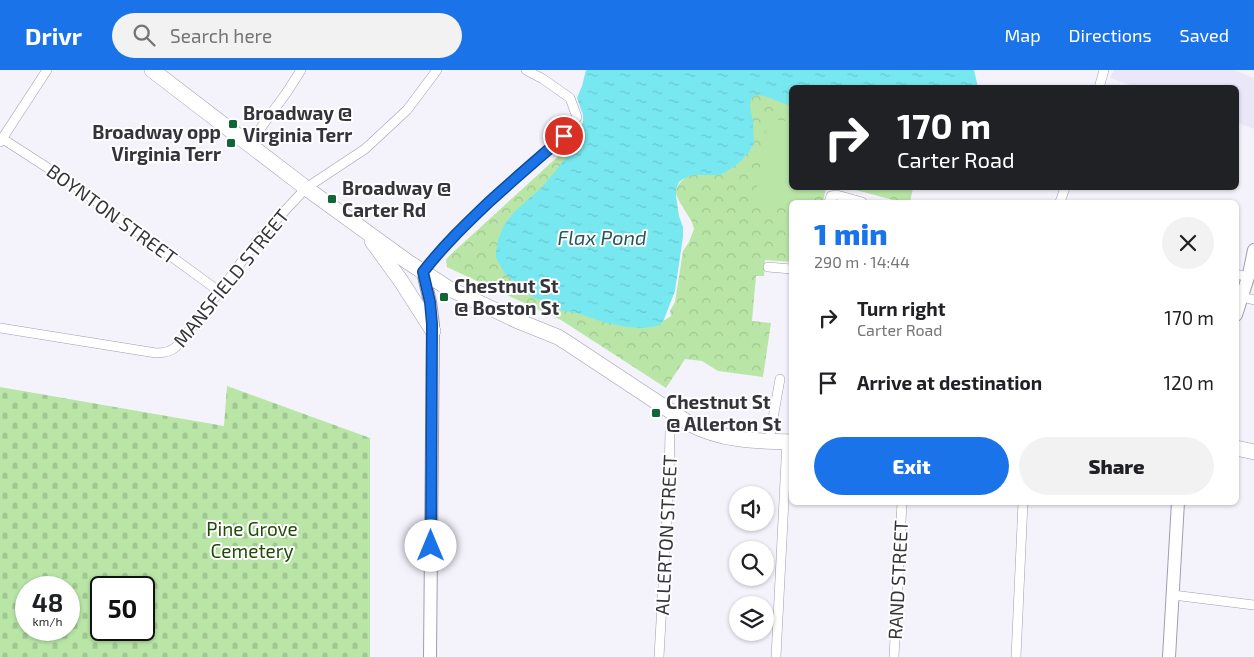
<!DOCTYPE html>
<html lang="en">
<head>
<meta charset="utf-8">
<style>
  body { margin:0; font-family:"Exo 2",sans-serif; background:#f2f2f2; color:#202124; height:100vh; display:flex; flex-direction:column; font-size:19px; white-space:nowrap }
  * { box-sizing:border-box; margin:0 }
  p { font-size:16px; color:#757577 }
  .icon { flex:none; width:28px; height:28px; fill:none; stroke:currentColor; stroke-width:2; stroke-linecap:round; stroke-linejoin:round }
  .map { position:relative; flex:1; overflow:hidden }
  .side { position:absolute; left:789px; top:130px; width:450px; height:305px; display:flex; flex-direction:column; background:#fff; border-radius:8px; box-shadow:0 1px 4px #0004 }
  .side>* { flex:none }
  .top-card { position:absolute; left:789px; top:15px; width:450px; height:105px; border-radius:8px; box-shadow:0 1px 4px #0004; background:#202124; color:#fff; overflow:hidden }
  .controls { position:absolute; left:729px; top:416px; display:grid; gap:10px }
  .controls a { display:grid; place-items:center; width:45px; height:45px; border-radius:50%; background:#fff; box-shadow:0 1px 4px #0004; font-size:25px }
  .speed { position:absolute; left:15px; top:506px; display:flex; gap:10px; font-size:25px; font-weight:700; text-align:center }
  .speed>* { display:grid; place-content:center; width:65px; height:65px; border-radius:50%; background:#fff; box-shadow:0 1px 4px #0004; line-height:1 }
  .speed small { font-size:12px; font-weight:400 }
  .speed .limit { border:2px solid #111; border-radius:8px; background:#fff; color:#111 }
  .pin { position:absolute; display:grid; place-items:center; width:42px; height:42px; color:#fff; margin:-21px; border:2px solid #fff; border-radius:50%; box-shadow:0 1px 5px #0007 }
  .me { position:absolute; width:55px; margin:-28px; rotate:0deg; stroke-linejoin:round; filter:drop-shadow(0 0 4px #0008) }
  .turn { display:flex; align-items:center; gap:18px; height:105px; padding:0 25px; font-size:22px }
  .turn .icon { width:65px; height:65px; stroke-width:2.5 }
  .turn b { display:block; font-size:35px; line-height:42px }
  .round { display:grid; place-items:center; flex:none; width:52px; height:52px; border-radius:26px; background:#f2f2f2 }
  .overview { display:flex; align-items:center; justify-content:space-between; height:85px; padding:0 25px }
  h1 { font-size:30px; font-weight:800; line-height:38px; color:#1a73e8 }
  .cta { display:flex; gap:10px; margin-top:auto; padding:10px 25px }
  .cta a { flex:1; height:58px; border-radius:30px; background:#1a73e8; color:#fff; font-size:20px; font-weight:800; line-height:58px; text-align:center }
  .cta a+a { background:#f2f2f2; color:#202124 }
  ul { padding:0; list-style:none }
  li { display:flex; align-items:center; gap:15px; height:65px; padding:0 25px }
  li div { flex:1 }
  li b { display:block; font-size:19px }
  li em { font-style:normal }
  header { display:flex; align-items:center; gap:30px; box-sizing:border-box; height:70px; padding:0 25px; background:#1a73e8; color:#fff }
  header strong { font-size:24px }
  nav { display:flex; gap:28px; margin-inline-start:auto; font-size:18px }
  .search { width:350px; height:45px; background:#f2f2f2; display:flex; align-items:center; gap:12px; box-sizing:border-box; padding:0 18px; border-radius:28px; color:#757577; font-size:19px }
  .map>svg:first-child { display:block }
  .built { fill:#e9e7f8 }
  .cemetery { fill:url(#cemetery-stones); fill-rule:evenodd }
  .park { fill:url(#park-crowns) }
  .pitch { fill:#b9e6a7 }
  .water { fill:url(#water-ripples) }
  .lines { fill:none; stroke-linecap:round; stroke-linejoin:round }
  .street-casing { stroke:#a09db1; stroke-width:10 }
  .secondary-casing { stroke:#a09db1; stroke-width:14 }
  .primary-casing { stroke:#a09db1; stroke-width:16 }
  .street { stroke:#fff; stroke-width:9 }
  .secondary { stroke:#fff; stroke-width:12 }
  .primary { stroke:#fff; stroke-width:15 }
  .route-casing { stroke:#114b97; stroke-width:12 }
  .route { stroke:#1a73e8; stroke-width:9 }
  .poi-dot { fill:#116638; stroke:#fff; stroke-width:2 }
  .labels { text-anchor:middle; stroke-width:4; stroke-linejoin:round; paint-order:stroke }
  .poi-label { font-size:19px; font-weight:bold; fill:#35343c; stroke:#fff; text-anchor:start }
  .street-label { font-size:19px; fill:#35343c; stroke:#fff }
  .park-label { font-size:19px; fill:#204b05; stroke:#fff }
  .water-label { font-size:20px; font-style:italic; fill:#25575a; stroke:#fff }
</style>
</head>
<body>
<header>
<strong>Drivr</strong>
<div class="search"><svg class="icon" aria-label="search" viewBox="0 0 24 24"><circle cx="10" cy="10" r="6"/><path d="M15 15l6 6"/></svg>Search here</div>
<nav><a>Map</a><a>Directions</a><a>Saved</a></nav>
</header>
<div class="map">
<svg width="1254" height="587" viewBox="0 0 1254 587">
  <defs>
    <pattern id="cemetery-stones" width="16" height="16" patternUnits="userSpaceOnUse" patternTransform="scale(1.25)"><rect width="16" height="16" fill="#b9e6a7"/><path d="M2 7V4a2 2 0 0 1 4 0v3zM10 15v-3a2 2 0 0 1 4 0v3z" fill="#a0c691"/></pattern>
    <pattern id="park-crowns" width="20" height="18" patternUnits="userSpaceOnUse" patternTransform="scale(1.25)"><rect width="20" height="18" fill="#b9e6a7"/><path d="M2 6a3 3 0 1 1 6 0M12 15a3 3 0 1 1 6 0" fill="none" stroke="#a0c691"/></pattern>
    <pattern id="water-ripples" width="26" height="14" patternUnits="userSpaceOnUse" patternTransform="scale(1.25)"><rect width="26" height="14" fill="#78e8f0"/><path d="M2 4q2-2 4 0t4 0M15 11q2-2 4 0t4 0" fill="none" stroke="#68c8cf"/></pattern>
  </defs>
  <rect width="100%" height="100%" fill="#f4f3fc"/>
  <path class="built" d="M1114,0H1234L1254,8V59L1236,52V18L1136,17L1110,8Z"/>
  <path class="cemetery" d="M227,316L370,368V587H0V317L224,356ZM26,518H69V560H26ZM101,518H144V560H101Z"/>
  <g class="park">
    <path d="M739,17L791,34V118H826L823,132H791V192L765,190L764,206H756L752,251L771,253L763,307L718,301L702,291L685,289L666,318L561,250L451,199L447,197L446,190L449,186L577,69L663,251L671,246L670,241L675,232L683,181L689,172L694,159L692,152L679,131L675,122L679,114L687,105Z"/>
    <path d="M848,118H913L910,132H901Z"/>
  </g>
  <path class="pitch" d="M768,48L791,52V118H815L812,132H791V136L755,130Z"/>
  <path class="water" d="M586,0H974L978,17L791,18V36L764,26L756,25L753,27L751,29L750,38L753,50L754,73L749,82L739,93L724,103L719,105H693L683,109L679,112L676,120V126L679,146L683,157V167L675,221L663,252L657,256L643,258L627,257L603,252L580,244L560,240L548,233L535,228L520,220L514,211L505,204L496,188V182L498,170L504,155L514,142L542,117L553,104L566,88L573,74L583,52V45L577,28L582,16Z"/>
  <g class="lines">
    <defs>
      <g id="street">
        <path d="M1099,18L1104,0"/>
        <path d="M3,69L68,111L220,222"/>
        <path d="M0,72L47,0"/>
        <path d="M249,74L287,22L301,0"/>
        <path d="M829,132L831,126L837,125L862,132"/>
        <path d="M1060,132L1065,118"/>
        <path d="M768,197L791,199"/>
        <path d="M423,202L435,187L462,158L523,101L564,66L577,47L570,28L543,9L526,0"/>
        <path d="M1236,204L1248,207"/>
        <path d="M1242,227L1254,230"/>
        <path d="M0,258L156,283C164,283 170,282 176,277L223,217L256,172L306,118L365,79L407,40L437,0"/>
        <path d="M769,371L780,309"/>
        <path d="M1173,525L1254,535"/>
        <path d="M659,587L669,408L670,361L674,343"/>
        <path d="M776,587L787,371"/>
        <path d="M894,587L902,432"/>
        <path d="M1016,587L1023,432"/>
      </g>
      <g id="secondary">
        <path d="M423,202L430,232L433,255L430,587"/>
        <path d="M1236,245L1249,204L1254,180"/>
        <path d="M1169,587L1178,432"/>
      </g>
      <g id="primary">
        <path d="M152,0L306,118L408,192L448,218L518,251L558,267L569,274L690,354C724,371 754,371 791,372"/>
        <path d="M372,171L401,211L433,261"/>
        <path d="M1236,378L1254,382"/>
      </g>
    </defs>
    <use href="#street" class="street-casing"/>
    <use href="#secondary" class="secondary-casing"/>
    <use href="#primary" class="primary-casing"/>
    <use href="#street" class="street"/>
    <use href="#secondary" class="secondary"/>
    <use href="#primary" class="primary"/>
  </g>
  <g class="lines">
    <defs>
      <path id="route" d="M431,476L432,254L430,232L423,202C443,176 466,154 489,132C514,109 539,88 564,66"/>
    </defs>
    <use href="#route" class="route-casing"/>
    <use href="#route" class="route"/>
  </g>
  <g class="poi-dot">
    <rect x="228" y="49" width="10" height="10" rx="2.5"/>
    <rect x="226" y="68" width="10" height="10" rx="2.5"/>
    <rect x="327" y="124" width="10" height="10" rx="2.5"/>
    <rect x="439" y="222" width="10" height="10" rx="2.5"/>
    <rect x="651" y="338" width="10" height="10" rx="2.5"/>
  </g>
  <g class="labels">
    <g class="poi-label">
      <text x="243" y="50">Broadway @<tspan x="243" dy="22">Virginia Terr</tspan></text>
      <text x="221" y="69" text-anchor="end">Broadway opp<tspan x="221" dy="22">Virginia Terr</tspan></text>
      <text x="342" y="125">Broadway @<tspan x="342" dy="22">Carter Rd</tspan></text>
      <text x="454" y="223">Chestnut St<tspan x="454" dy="22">@ Boston St</tspan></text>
      <text x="666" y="339">Chestnut St<tspan x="666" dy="22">@ Allerton St</tspan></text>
    </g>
    <g class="street-label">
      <text transform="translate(112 144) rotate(36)" y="7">BOYNTON STREET</text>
      <text transform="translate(231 208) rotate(-51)" y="7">MANSFIELD STREET</text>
      <text transform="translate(666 465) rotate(-87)" y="7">ALLERTON STREET</text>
      <text transform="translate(898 510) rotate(-87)" y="7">RAND STREET</text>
    </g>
    <g class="park-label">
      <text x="252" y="466">Pine Grove<tspan x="252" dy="22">Cemetery</tspan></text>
    </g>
    <g class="water-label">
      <text x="602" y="175">Flax Pond</text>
    </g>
  </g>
</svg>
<div class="controls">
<a><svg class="icon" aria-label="sound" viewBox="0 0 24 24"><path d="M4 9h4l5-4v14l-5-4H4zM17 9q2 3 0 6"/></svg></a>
<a><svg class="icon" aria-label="search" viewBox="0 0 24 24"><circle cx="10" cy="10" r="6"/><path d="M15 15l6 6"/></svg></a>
<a><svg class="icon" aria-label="layers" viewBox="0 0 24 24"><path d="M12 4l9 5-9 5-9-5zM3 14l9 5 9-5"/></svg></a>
</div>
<div class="speed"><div>48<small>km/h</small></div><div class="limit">50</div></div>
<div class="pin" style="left:564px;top:66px;background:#d93025"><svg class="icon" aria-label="arrive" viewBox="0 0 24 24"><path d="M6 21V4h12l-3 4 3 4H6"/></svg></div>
<svg class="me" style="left:431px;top:476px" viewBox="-20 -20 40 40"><circle r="19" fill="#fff"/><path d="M0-13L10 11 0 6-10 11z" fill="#1a73e8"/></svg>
<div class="top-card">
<div class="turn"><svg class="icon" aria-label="right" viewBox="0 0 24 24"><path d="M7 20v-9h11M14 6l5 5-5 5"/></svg><div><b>170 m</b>Carter Road</div></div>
</div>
<section class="side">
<div class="overview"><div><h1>1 min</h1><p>290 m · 14:44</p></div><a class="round"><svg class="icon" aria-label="close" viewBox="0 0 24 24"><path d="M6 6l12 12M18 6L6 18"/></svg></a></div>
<ul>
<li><svg class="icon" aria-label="right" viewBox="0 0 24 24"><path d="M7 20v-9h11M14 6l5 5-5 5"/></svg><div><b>Turn right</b><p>Carter Road</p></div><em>170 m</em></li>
<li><svg class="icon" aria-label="arrive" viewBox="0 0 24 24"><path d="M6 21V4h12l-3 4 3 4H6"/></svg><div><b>Arrive at destination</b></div><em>120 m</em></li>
</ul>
<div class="cta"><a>Exit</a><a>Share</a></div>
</section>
</div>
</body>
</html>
